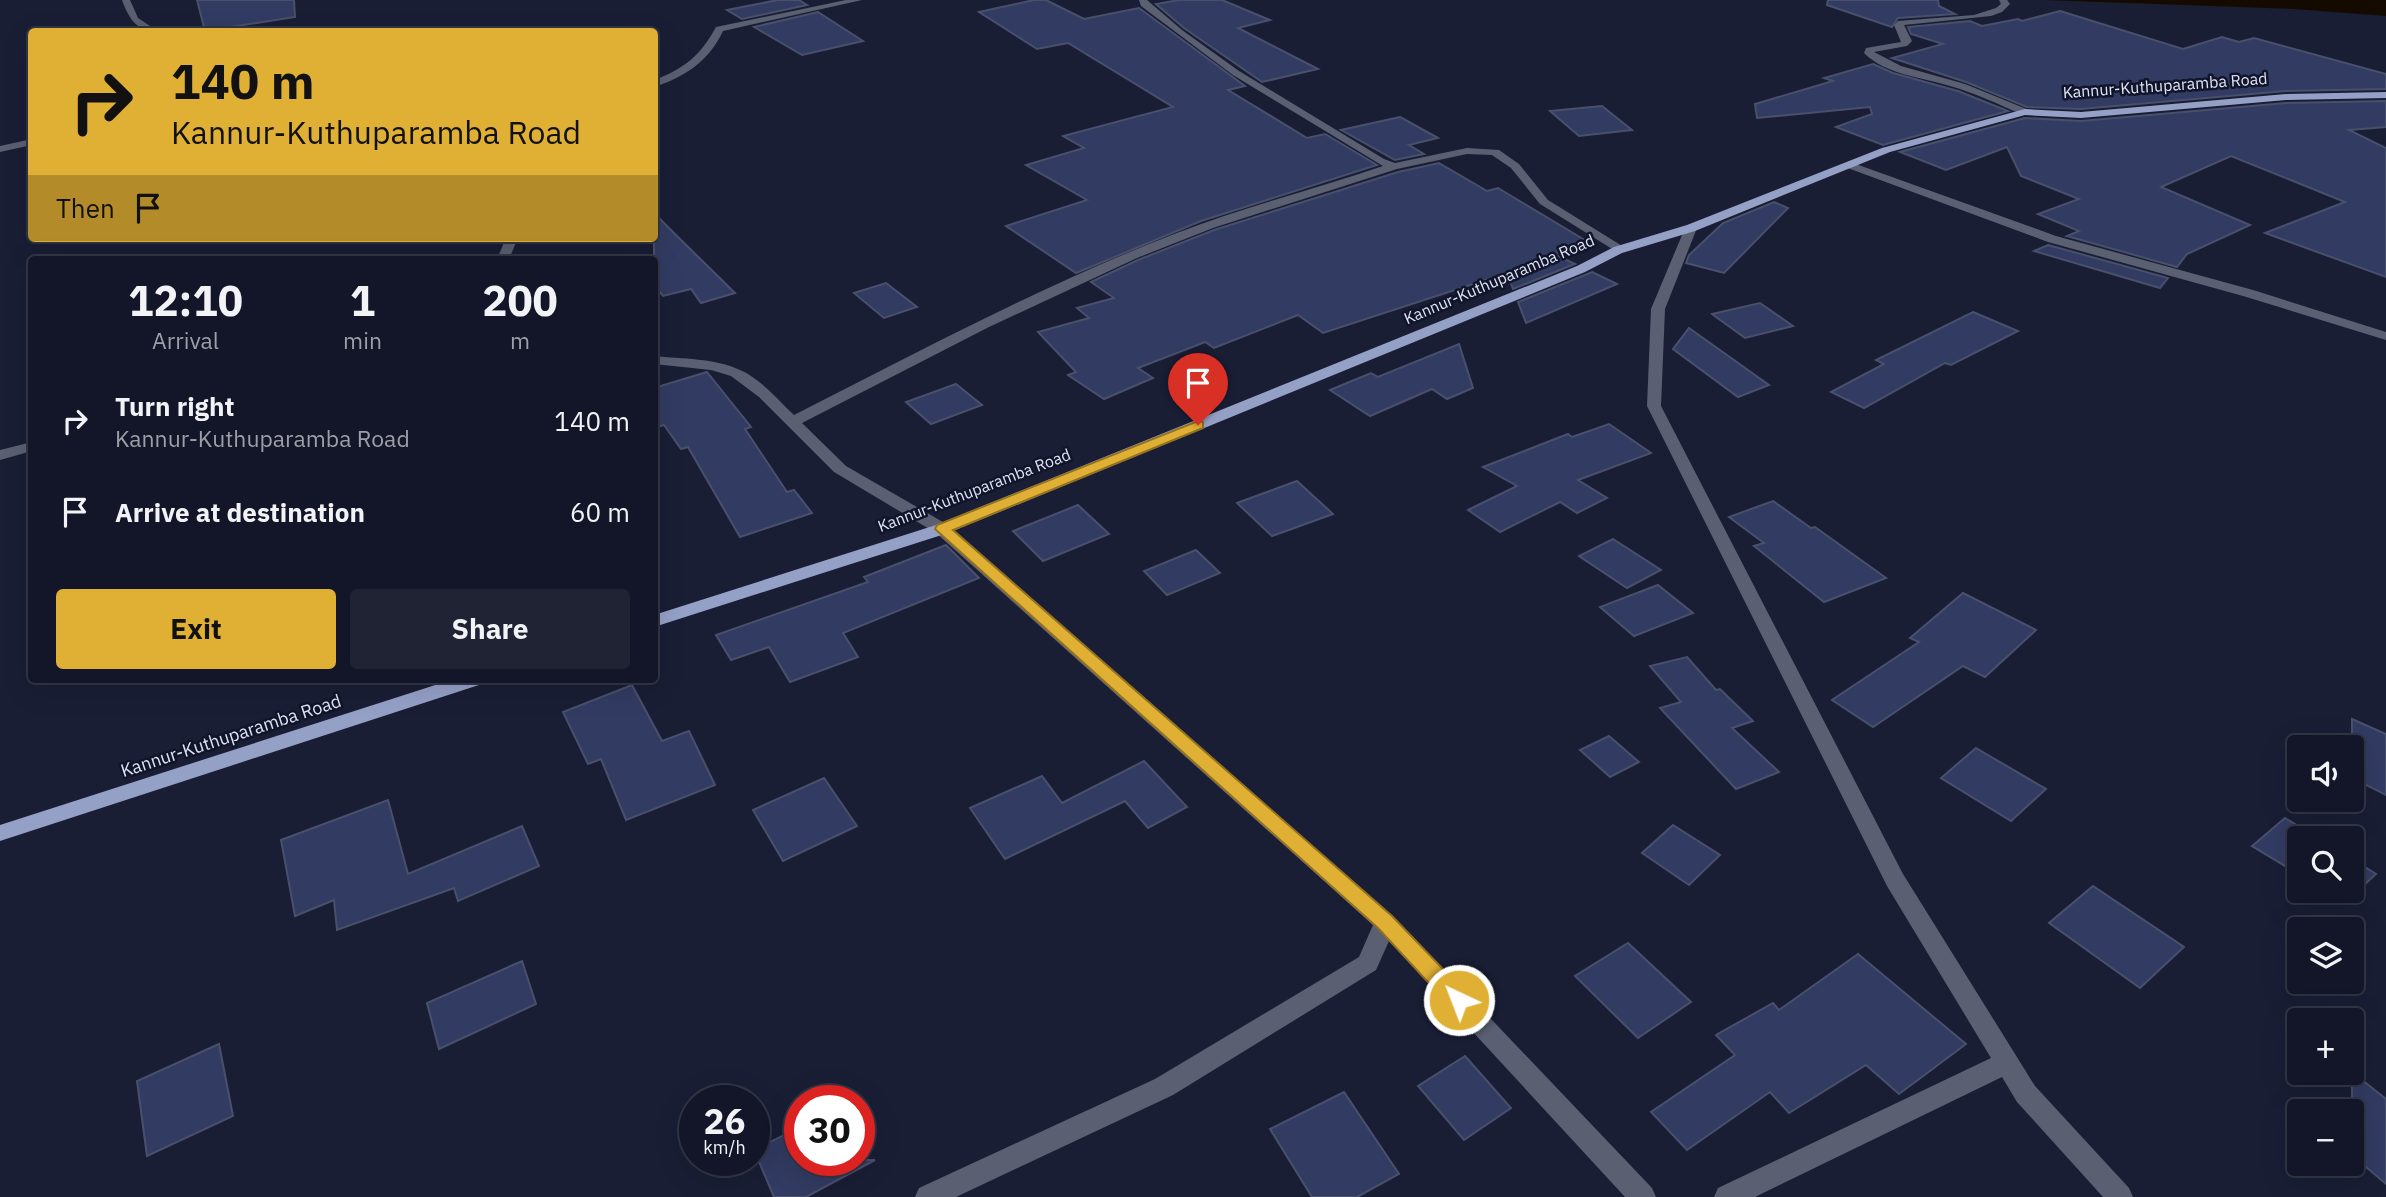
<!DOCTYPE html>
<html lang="en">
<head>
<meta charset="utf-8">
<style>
  body { margin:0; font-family:"IBM Plex Sans",sans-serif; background:#202334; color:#f1f3f6; height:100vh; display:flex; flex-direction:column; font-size:26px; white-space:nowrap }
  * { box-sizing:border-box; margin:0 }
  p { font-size:23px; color:#9d9fa8 }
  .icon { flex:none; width:38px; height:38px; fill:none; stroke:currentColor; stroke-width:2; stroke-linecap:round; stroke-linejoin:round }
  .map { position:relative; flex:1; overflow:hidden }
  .panel { position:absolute; left:28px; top:256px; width:630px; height:427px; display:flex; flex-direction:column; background:#131628; border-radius:7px; box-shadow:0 7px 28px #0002,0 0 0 2px #323545 }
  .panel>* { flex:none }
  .banner { position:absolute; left:28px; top:28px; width:630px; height:214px; border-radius:7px; box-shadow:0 7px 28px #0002,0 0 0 2px #323545; background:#e0b034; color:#111; overflow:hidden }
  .tools { position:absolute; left:2287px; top:735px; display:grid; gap:14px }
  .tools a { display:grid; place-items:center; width:77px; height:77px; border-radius:7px; background:#131628; box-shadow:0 7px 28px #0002,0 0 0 2px #323545; font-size:35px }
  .speed { position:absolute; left:679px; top:1085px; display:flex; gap:14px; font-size:35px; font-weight:700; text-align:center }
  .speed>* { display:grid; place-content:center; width:91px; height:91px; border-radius:50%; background:#131628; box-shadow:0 7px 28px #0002,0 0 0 2px #323545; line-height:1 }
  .speed small { font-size:18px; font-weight:400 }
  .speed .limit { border:10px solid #d22; background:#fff; color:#111 }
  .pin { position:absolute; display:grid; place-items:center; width:60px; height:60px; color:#fff; margin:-72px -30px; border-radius:50% 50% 50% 0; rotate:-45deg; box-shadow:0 0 7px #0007 }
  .pin .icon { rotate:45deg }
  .me { position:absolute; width:77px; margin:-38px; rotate:317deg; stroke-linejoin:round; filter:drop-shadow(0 0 5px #0008) }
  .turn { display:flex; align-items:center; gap:24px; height:147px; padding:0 28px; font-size:32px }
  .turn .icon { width:91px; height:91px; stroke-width:2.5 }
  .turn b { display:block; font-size:49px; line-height:60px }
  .then { display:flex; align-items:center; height:66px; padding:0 28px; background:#0003; gap:14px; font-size:26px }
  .eta { display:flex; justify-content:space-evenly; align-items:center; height:119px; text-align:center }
  .eta b { font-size:42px; font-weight:700; line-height:49px }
  .cta { display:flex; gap:14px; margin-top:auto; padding:14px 28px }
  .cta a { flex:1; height:80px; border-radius:7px; background:#e0b034; color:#111; font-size:28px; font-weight:700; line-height:80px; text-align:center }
  .cta a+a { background:#202334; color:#f1f3f6 }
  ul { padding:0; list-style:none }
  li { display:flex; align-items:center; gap:21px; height:91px; padding:0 28px }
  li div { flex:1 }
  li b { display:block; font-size:26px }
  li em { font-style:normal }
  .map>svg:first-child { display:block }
  .water { fill:#140a00 }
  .building { fill:#323b62; stroke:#49506b; stroke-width:2 }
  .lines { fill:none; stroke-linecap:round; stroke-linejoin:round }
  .minor { fill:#5a6072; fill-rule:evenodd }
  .major { fill:#95a0c7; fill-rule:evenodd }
  .route { fill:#e0b034; stroke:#927222; stroke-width:2 }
  .labels { text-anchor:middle; stroke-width:5; stroke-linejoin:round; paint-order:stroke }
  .far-street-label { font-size:16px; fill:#dee3f3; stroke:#10152b }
  .street-label { font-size:18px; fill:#dee3f3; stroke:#10152b }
</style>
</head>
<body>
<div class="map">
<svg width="2386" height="1197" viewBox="0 0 2386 1197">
  <rect width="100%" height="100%" fill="#191e35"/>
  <path class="water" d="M2045,0H2386V16L2294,9Z"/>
  <g class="building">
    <path d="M197,0H294L295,17L205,31Z"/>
    <path d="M778,0H799L807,5L742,19L727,10Z"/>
    <path d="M1034,0H1046L1084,19L1139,8L1245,86L1228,90L1307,138L1325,134L1377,165L1201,221L1076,273L1006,226L1087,200L1026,165L1084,148L1063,136L1173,107L1068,43L1037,49L979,12Z"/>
    <path d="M1179,0H1222L1270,20L1238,28L1318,69L1262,82L1184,28L1156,4Z"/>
    <path d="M1828,0H1938L1939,6L1955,14L1898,18L1892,27L1827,5Z"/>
    <path d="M2060,11L2183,49L2222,37L2239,42L2254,38L2386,74V89L2286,91L2081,109L2027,107L1966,82L1892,58L1943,44L1911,34L1908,27L1970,21L1982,26L2018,19L2022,21Z"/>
    <path d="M818,12L863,41L802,55L754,27Z"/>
    <path d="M1873,64L1893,73L1958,91L2008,111L1883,145L1836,127L1872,114L1870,107L1757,118L1755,104L1833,81L1824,78Z"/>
    <path d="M2386,101V127L2349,130L2386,148V277L2265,233L2345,202L2231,156L2161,187L2250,225L2187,254L2177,267L2067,236L2079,231L2038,214L2079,199L2021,176L2007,147L1946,170L1900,152L2025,118L2081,121L2286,103Z"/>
    <path d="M1602,106L1632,130L1579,136L1550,111Z"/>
    <path d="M1400,117L1438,138L1409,145L1424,154L1395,160L1341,130Z"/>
    <path d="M1439,163L1487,191L1498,188L1588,242L1554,254L1575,264L1513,289L1507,273L1323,333L1298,315L1214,348L1205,342L1138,368L1153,378L1104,399L1068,375L1076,372L1038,332L1089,318L1077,308L1114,298L1091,282L1138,260L1214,230L1398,172Z"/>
    <path d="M1774,202L1788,208L1724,273L1686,263L1689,255L1723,223Z"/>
    <path d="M659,218L675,234L735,293L701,303L691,289L663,296L654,285V244L650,238H654V222Z"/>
    <path d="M2048,245L2168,278L2160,288L2034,251Z"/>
    <path d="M1592,272L1617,284L1526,323L1518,302Z"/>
    <path d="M886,283L917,307L884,318L854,293Z"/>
    <path d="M1760,303L1793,326L1745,338L1712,314Z"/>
    <path d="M1973,312L2018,331L1951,365L1945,363L1864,408L1831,392L1884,364L1876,360Z"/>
    <path d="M1689,328L1769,385L1738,397L1673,349Z"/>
    <path d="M1459,344L1473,388L1447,399L1432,389L1370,416L1330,390L1371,373L1378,377Z"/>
    <path d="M707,372L751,427L745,429L787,492L794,490L812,513L740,537L688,447L681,449L664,425L654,428V388Z"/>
    <path d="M956,384L982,405L931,424L906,402Z"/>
    <path d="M1609,424L1651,453L1578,480L1607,498L1577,513L1560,502L1500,532L1468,510L1517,486L1483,467L1568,434L1572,437Z"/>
    <path d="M1297,481L1333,514L1272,536L1237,503Z"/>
    <path d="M1773,501L1811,528L1815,527L1886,578L1824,602L1754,546L1764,543L1729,517Z"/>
    <path d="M1078,505L1109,534L1043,561L1013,531Z"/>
    <path d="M1613,539L1661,570L1627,588L1579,556Z"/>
    <path d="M946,545L979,578L843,633L858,657L790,682L769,647L731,660L716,635L868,582L864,577Z"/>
    <path d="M1196,550L1220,573L1167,595L1144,571Z"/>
    <path d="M1658,585L1693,613L1634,636L1600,607Z"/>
    <path d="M1963,593L2036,630L1985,677L1963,666L1873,727L1832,700L1919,642L1910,638Z"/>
    <path d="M1687,657L1716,690L1720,689L1753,721L1732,728L1779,772L1736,789L1660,708L1681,702L1650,666Z"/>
    <path d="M632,685L662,741L689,731L715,785L626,820L601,759L588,764L563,712Z"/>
    <path d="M2352,719L2386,734V795L2352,778Z"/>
    <path d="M1609,736L1639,762L1610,777L1580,750Z"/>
    <path d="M1976,748L2046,789L2011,821L1941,778Z"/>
    <path d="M1144,761L1187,807L1148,828L1125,801L1005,859L970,808L1042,776L1062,803Z"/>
    <path d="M824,778L857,826L783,861L753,810Z"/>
    <path d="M388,800L408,874L522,826L539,866L458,901L454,888L337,930L334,900L295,916L281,840Z"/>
    <path d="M2285,818L2318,838H2300V875L2252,846Z"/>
    <path d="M1673,825L1720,855L1689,885L1642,853Z"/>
    <path d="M2352,859L2376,874L2345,903L2325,891H2352Z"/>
    <path d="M2093,886L2184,947L2140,988L2049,923Z"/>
    <path d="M1628,943L1691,1002L1638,1038L1575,976Z"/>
    <path d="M1858,954L1966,1044L1899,1094L1866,1065L1789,1113L1770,1092L1687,1150L1651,1112L1735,1055L1716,1035L1773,1003L1779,1010Z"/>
    <path d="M522,961L536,1004L439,1049L427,1003Z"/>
    <path d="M219,1044L233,1116L147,1156L137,1081Z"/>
    <path d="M1465,1056L1511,1108L1464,1140L1418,1086Z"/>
    <path d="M2352,1072L2386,1099V1184L2352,1155Z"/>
    <path d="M1344,1092L1399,1174L1357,1197H1312L1270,1129Z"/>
    <path d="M800,1127V1160H875L806,1197H774L754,1150Z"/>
  </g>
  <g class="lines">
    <g class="minor">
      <path d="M122,0H130L138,18L159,32C137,32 129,19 122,0Z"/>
      <path d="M846,0H862L723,31C709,61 685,77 654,87V80C684,69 701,55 716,27Z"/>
      <path d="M1139,0H1147L1182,30L1239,71L1384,159L1395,163L1467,148L1499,150L1519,164L1548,200L1627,249L1625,252H1617L1540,204L1511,168L1492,155L1467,154L1397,169L1213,228L1137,258L989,327L802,423L846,466L948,525L1393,916L1652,1188L1656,1197H1625L1389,941L1376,970L1173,1095L956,1197H915L919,1188L1155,1079L1359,957L1373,925L936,533L834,472L759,397L731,376L711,370L654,364V356C682,359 715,358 740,370C761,379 778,400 794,415C920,351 1045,284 1177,233C1244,207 1315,189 1383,166L1233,75L1141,6Z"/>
      <path d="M1999,0H2007L2010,4L2002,12L1991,16L1904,25L1912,41L1907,46L1874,52L1901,66L1965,84L2029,110V114H2021C1998,104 1975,93 1950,86C1922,77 1886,75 1864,53L1866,48L1901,42L1894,25L1898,21L1974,15L1996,8L2001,4Z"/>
      <path d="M32,139V145L0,152V146Z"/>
      <path d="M1845,163H1853L2056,236L2253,290L2386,332V340L2243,296L2048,242L1845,167Z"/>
      <path d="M1691,224L1697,228L1665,309L1661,406L1903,874L2035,1086L2129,1188L2133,1197H2103L2017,1102L2002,1077L1755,1197H1714L1718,1188L1991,1058L1887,886L1647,406L1651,309L1685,228Z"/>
      <path d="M506,238H518L509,259H497Z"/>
      <path d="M32,442V451L0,460V450Z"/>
    </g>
    <g class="major">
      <path d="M2386,92V98L2286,100L2081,118L2025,115L1890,152L1695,231L1622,253L1585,272L948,533L654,627V615L936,525L1577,266L1614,247L1687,225L1882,148L2025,109L2081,112L2286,94Z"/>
      <path d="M454,679H484L482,684L0,841V825Z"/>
    </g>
  </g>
  <path class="route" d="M1198,421L1203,422V428L953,530L1392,916L1467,994L1470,1000L1467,1007L1459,1010L1451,1007L1378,928L935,529L937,525Z"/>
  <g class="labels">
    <g class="far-street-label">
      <text transform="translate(2165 85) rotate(-4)" y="6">Kannur-Kuthuparamba Road</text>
      <text transform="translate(1499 279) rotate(-23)" y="6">Kannur-Kuthuparamba Road</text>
      <text transform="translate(974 490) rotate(-21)" y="6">Kannur-Kuthuparamba Road</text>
    </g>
    <g class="street-label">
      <text transform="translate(231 736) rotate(-18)" y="6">Kannur-Kuthuparamba Road</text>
    </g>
  </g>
</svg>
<div class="tools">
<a><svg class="icon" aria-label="sound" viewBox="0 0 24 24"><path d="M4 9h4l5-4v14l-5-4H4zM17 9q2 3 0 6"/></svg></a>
<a><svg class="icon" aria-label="search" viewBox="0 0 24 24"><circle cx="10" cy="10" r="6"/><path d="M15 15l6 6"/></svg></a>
<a><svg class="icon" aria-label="layers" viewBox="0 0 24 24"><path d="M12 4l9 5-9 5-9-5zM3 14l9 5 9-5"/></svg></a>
<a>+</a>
<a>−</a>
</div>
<div class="speed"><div>26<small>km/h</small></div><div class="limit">30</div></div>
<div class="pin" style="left:1198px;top:425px;background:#d93025"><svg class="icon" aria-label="arrive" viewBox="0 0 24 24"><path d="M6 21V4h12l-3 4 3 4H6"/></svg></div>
<svg class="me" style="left:1459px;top:1000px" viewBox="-20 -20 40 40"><circle r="17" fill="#e0b034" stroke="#fff" stroke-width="3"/><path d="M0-11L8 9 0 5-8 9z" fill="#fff"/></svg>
<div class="banner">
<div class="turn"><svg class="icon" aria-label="right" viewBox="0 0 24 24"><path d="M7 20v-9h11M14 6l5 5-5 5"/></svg><div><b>140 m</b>Kannur-Kuthuparamba Road</div></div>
<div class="then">Then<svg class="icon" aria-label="arrive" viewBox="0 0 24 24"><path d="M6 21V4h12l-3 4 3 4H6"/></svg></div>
</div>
<section class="panel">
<div class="eta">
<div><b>12:10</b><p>Arrival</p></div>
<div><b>1</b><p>min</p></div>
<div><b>200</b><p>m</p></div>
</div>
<ul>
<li><svg class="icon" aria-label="right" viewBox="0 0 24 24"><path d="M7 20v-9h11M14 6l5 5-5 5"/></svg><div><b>Turn right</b><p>Kannur-Kuthuparamba Road</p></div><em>140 m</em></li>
<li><svg class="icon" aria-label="arrive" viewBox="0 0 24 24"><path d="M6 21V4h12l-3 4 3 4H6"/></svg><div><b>Arrive at destination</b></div><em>60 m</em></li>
</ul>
<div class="cta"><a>Exit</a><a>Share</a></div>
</section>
</div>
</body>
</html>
